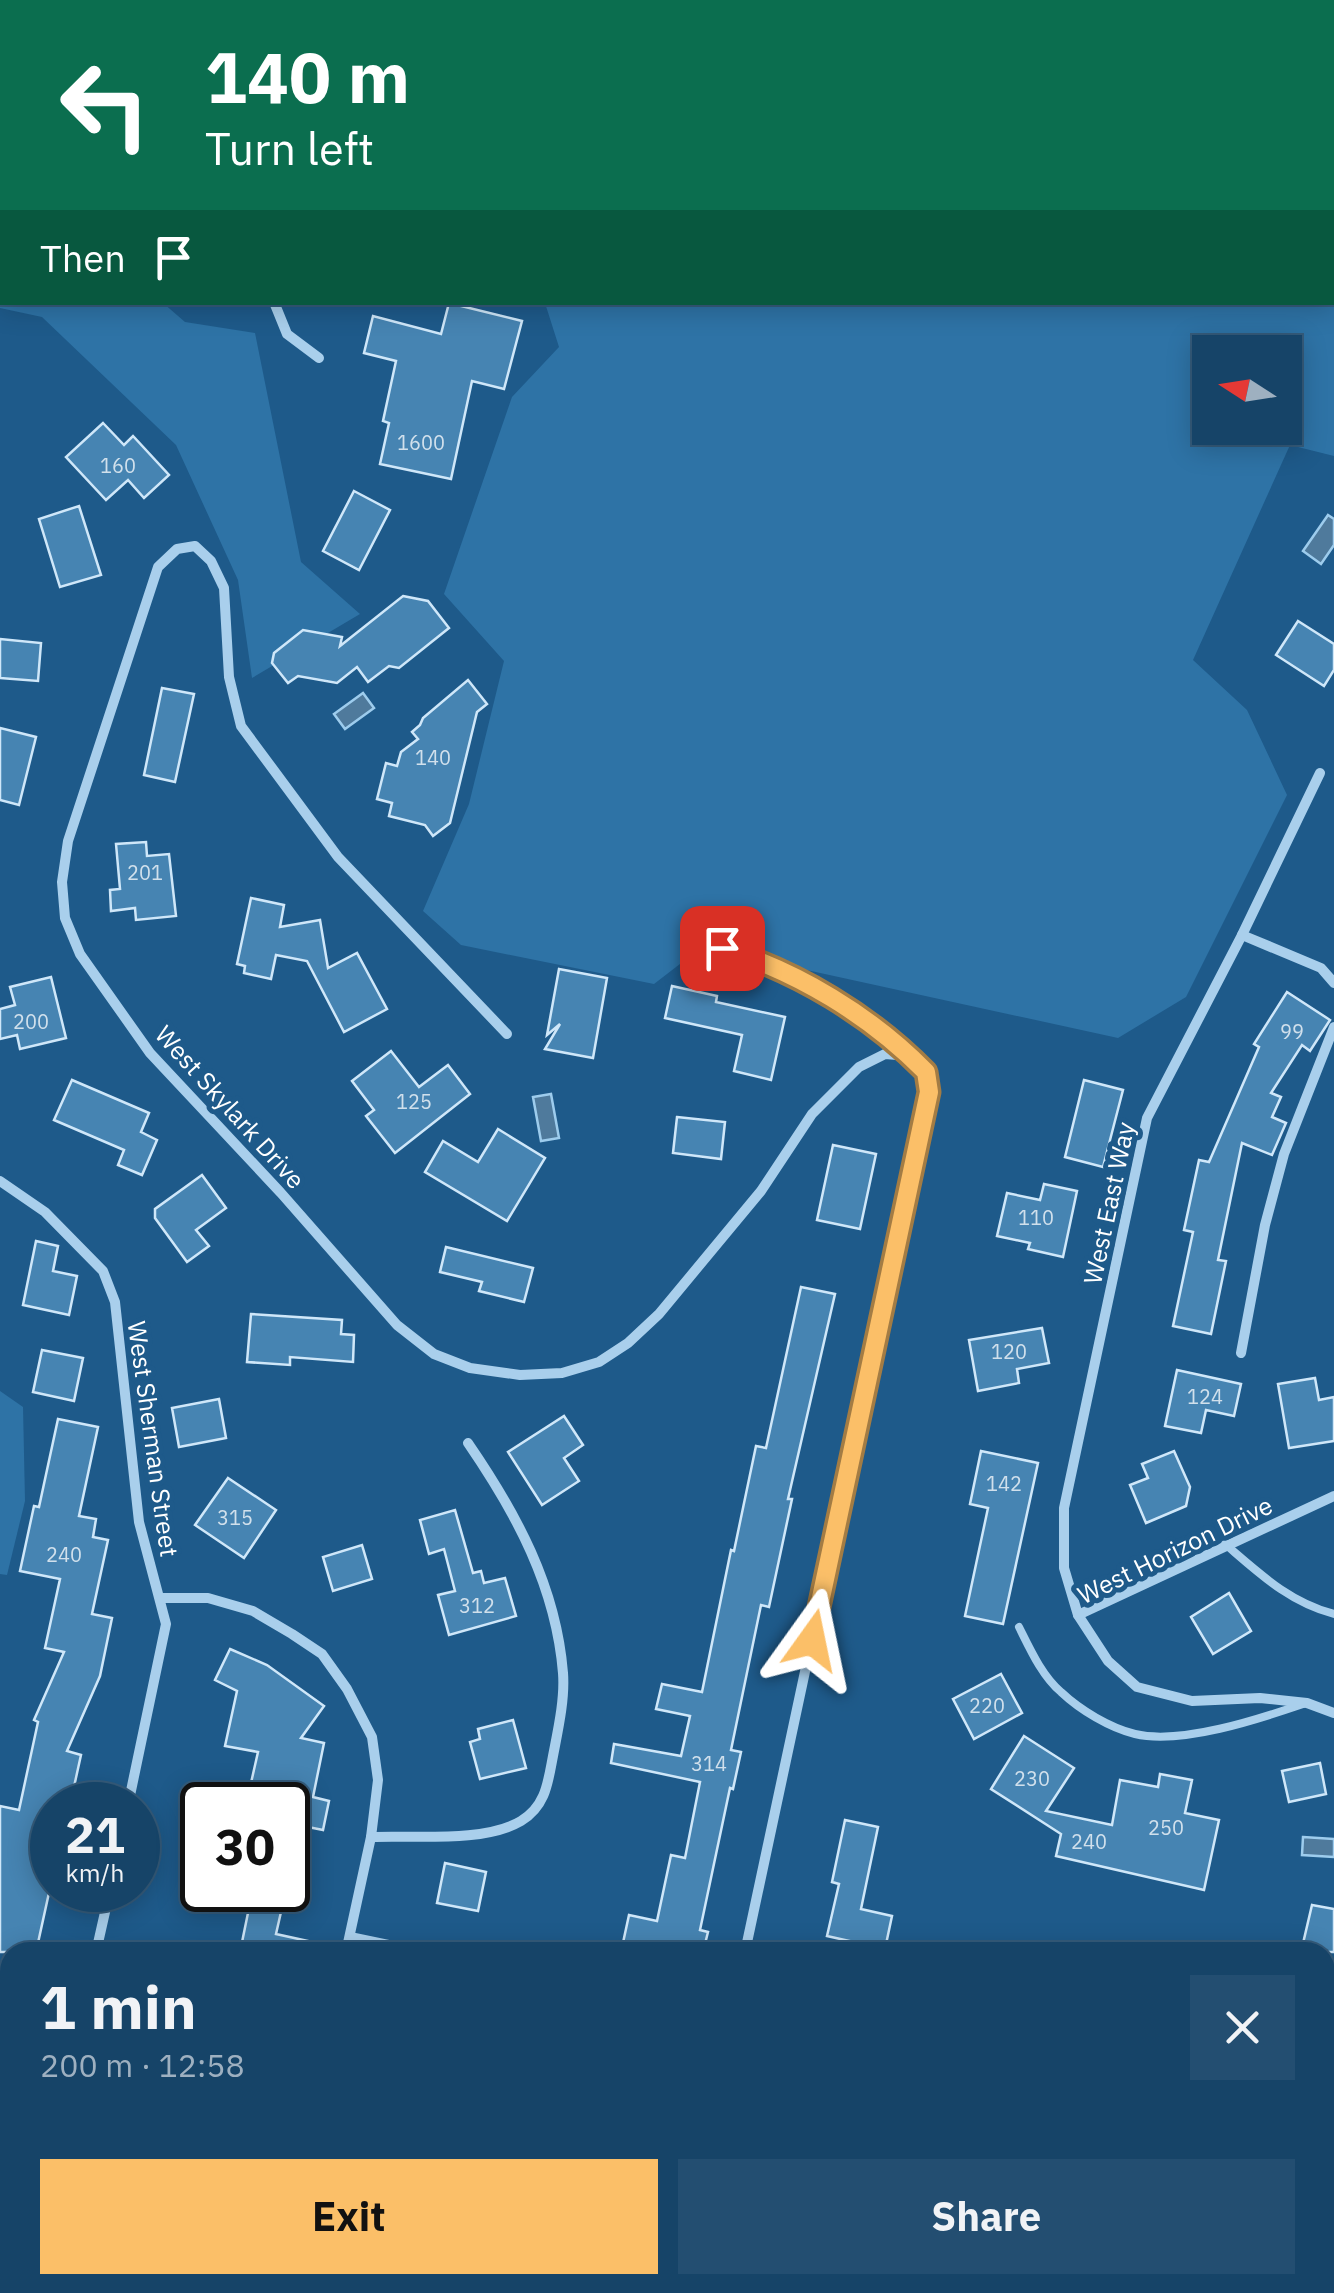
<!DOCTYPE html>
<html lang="en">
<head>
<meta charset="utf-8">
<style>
  body { margin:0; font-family:"IBM Plex Sans",sans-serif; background:#234e71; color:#f1f3f6; height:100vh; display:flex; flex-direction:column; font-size:38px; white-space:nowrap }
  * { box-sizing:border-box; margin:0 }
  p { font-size:32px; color:#9eb0c0 }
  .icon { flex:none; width:55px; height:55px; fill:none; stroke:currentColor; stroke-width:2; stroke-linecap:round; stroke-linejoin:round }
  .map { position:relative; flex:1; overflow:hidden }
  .side { position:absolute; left:0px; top:1942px; width:1335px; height:352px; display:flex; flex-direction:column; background:#164468; border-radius:30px 30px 0 0; box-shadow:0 5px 25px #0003,0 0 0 2px #355c7c }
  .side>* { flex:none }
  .top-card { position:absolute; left:0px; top:0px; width:1335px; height:305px; box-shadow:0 5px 25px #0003,0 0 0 2px #355c7c; background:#0b6e4f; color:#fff; overflow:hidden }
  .needle { width:65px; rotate:282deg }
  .tools { position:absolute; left:1192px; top:335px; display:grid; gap:20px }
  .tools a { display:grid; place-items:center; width:110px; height:110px; border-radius:0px; background:#164468; box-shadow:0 5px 25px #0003,0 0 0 2px #355c7c; font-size:50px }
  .speed { position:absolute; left:30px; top:1782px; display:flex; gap:20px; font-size:50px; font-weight:700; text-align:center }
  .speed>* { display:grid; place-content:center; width:130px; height:130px; border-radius:50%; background:#164468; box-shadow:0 5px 25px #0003,0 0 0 2px #355c7c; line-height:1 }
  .speed small { font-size:25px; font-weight:400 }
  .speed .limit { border:5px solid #111; border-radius:15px; background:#fff; color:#111 }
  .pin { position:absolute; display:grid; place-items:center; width:85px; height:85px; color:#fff; margin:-42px; border-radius:20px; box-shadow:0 5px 15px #0006 }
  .me { position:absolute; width:110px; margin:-55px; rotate:12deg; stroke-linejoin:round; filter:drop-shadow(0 0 8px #0008) }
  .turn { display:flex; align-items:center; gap:35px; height:210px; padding:0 40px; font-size:45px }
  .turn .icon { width:130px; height:130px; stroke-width:2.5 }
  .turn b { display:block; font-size:70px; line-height:85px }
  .then { display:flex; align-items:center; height:95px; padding:0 40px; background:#0003; gap:20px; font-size:38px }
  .round { display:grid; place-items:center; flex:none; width:105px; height:105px; border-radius:0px; background:#234e71 }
  .headline { display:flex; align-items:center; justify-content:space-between; height:170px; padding:0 40px }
  h1 { font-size:60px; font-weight:700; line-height:75px }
  .button { display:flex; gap:20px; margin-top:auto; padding:20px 40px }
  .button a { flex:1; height:115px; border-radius:0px; background:#fbbf68; color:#111; font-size:40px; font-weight:700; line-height:115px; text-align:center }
  .button a+a { background:#234e71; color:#f1f3f6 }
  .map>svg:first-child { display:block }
  .green { fill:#2e73a6; fill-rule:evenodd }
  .water { fill:#4f7a9c; stroke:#9dcced; stroke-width:2.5 }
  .building { fill:#4684b2; stroke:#cfe7f9; stroke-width:2.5 }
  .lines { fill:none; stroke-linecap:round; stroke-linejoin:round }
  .lane { stroke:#a9cfec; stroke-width:8 }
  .street { stroke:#a9cfec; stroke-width:10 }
  .route-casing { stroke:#a37c44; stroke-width:25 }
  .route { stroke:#fbbf68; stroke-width:18 }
  .labels { text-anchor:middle; stroke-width:10; stroke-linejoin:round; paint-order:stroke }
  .number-label { font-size:20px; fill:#d1e0ec }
  .street-label { font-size:25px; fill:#fff; stroke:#1e5a8a }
</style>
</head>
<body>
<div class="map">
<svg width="1334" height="2293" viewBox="0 0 1334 2293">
  <rect width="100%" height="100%" fill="#1e5a8a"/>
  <g class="green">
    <path d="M436,0H1334V456L1290,445L1193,660L1247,710L1287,795L1186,997L1118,1038L702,947L654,984L461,945L423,911L469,804L504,661L444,594L512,397L559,347L545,303L1332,302V2ZM1210,352H1285V428H1210Z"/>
    <path d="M0,55L2,302L163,303L185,322L255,333L301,562L360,614L252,678L238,580L176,445L42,317L0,308Z"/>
    <path d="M0,1391L23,1407L25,1501L7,1575L0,1574Z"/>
  </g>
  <g class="water">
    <path d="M1328,515L1334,519V545L1321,564L1303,551Z"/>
    <path d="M363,693L374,708L345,729L334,714Z"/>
    <path d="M551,1094L559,1138L541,1141L533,1097Z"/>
    <path d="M1303,1837L1334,1839V1857L1302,1855Z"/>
  </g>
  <g class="building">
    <path d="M449,303L522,321L504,389L472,381L451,479L380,464L389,423L383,421L396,361L364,353L373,316L441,334Z"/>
    <path d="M103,423L124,445L133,436L169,475L144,498L128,480L106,500L66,457Z"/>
    <path d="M354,491L390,510L359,570L323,551Z"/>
    <path d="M79,506L101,575L60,587L39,519Z"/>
    <path d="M403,596L428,601L449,628L399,668L389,666L368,682L357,667L337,683L298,676L288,683L272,663L274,653L303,630L342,637L340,646Z"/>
    <path d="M1298,621L1334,644V670L1324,686L1276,655Z"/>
    <path d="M0,639L41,643L38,681L0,678Z"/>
    <path d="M468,680L487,704L477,712L450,823L433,836L425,825L389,816L392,803L377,799L386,763L397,766L401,752L418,739L412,732L420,725L423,718Z"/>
    <path d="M162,688L194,694L175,782L144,775Z"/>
    <path d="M0,728L36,737L19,805L0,800Z"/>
    <path d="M146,842L147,856L169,854L176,916L136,920L135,908L111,911L110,890L120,889L116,844Z"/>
    <path d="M251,898L284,905L280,927L320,920L328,968L357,953L387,1009L344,1032L307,961L276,955L271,979L244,973L245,966L237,964Z"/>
    <path d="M559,969L607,978L593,1058L545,1049L560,1024L547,1035Z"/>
    <path d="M51,977L66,1038L20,1049L17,1035L0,1039V1009L15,1005L10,987Z"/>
    <path d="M672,986L717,996L716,1002L785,1017L771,1080L734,1071L742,1035L665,1018Z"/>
    <path d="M1287,992L1330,1020L1310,1051L1302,1045L1271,1093L1281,1097L1272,1117L1286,1123L1272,1155L1242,1143L1218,1260L1226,1261L1211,1334L1173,1326L1193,1232L1184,1230L1199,1160L1209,1162L1259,1047L1254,1044Z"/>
    <path d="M391,1051L419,1087L448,1065L470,1094L395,1153L366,1116L374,1110L352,1081Z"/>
    <path d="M72,1080L149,1113L141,1132L157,1140L142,1175L118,1165L124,1150L54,1120Z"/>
    <path d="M1084,1080L1123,1090L1103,1167L1065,1157Z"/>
    <path d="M677,1117L725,1122L721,1159L673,1153Z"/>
    <path d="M498,1129L545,1158L507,1221L425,1172L443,1141L478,1162Z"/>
    <path d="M833,1145L876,1154L860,1229L817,1220Z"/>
    <path d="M202,1175L226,1208L196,1230L209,1246L187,1262L155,1218V1209Z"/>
    <path d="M1044,1184L1077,1191L1063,1257L1028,1249L1030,1243L997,1236L1007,1193L1040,1200Z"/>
    <path d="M36,1241L58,1246L53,1271L77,1276L69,1315L23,1305Z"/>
    <path d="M446,1247L533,1268L524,1302L479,1291L482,1282L440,1272Z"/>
    <path d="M801,1287L835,1294L788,1499H792L769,1607L761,1605L731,1750L741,1752L733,1789L730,1788L700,1930L708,1932L703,1952H621L629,1915L657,1921L671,1855L685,1858L700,1782L611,1763L614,1744L681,1756L690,1716L656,1709L662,1684L702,1692L731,1550L734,1551L756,1446L766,1448Z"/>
    <path d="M251,1314L342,1320L341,1334L354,1335L353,1362L290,1357V1365L247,1362Z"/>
    <path d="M1042,1328L1049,1363L1017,1369L1019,1383L978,1391L969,1340Z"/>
    <path d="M42,1350L83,1358L74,1401L33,1392Z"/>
    <path d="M1177,1370L1241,1384L1234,1416L1206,1410L1201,1433L1165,1426Z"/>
    <path d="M1315,1378L1319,1400L1334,1397V1441L1289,1448L1278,1384Z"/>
    <path d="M219,1399L226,1438L179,1447L172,1408Z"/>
    <path d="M564,1416L583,1445L564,1458L579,1481L542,1505L508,1452Z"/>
    <path d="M58,1419L98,1427L79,1516L96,1519L93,1537L108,1540L92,1614L112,1618L100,1676L67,1751L81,1755L70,1805H52V1879L36,1952H0V1806L19,1810L38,1722L34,1720L64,1652L45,1648L60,1579L20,1571L34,1506L39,1507Z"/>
    <path d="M981,1451L1038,1463L1003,1624L965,1616L988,1508L970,1504Z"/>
    <path d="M1174,1451L1190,1487L1186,1506L1146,1523L1130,1485L1148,1478L1142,1464Z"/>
    <path d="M228,1478L276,1510L244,1558L195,1525Z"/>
    <path d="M455,1510L473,1573L481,1571L484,1583L505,1578L516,1616L449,1635L438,1595L455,1591L444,1549L429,1554L420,1520Z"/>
    <path d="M362,1545L372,1579L333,1591L323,1557Z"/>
    <path d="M1229,1593L1251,1631L1213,1654L1191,1617Z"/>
    <path d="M230,1649L267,1665L324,1706L301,1738L324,1743L313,1797L329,1801L323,1830L288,1823V1805H246L258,1752L225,1746L237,1691L215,1680Z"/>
    <path d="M1001,1674L1022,1713L974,1739L953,1699Z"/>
    <path d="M513,1720L526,1768L480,1779L470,1742L480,1739L478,1729Z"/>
    <path d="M1024,1736L1074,1768L1046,1811L1112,1825L1120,1780L1158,1787L1160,1774L1192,1780L1185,1813L1219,1820L1204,1890L1056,1856L1061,1834L991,1789Z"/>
    <path d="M1320,1763L1326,1794L1289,1802L1282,1771Z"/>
    <path d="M845,1820L878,1827L861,1909L892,1916L885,1949L827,1936L839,1884L832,1882Z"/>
    <path d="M445,1863L486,1872L478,1911L437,1903Z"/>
    <path d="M211,1890H286L276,1934L317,1943L316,1952H240L249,1908L210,1900Z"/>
    <path d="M1312,1905L1334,1909V1952H1301Z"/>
  </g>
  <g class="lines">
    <g class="lane">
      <path d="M721,948C795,971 850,1009 910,1056"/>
      <path d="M1225,1544C1260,1574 1289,1602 1334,1614"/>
      <path d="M1019,1627C1030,1649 1042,1676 1061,1692C1080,1710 1110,1728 1135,1734C1181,1745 1259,1719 1303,1704"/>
      <path d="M1325,2145L1334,2102"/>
      <path d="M477,2293L479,2285"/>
      <path d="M880,2293L882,2285"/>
      <path d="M1294,2293L1296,2285"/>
    </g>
    <g class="street">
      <path d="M162,0V2"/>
      <path d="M274,302L287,334L319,358"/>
      <path d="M1320,773L1242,935L1147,1118L1064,1508V1568L1078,1615L1108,1661L1137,1687L1192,1701L1260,1698L1307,1703L1334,1713"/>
      <path d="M1242,935L1321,968L1334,983"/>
      <path d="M507,1034L338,857L241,726L229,677L224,588L211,561L195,546L177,549L158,567L68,841L62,882L65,918L80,954L150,1053L281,1193L397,1325L434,1354L470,1368L520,1375L562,1373L599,1362L628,1343L659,1314L761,1191L812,1114L859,1067L885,1054L910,1056L927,1072L929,1092L745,1952"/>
      <path d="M0,1181L45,1212L103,1271L115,1302L139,1522L166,1624L128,1805"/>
      <path d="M1241,1353L1265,1225L1284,1154L1334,1027"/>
      <path d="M160,1598H208L253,1611L292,1634L322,1654L347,1689L372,1737L378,1780L371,1837L346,1952"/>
      <path d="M1078,1615L1334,1496"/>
      <path d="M371,1837C414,1835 484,1843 521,1821C546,1806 548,1782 553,1756C558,1730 565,1699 563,1673C556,1586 516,1513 468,1443"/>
      <path d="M350,1937L422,1952"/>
      <path d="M96,1952L110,1890"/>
      <path d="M0,2258L10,2246"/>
      <path d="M1229,2285L1267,2293"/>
      <path d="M274,2293L276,2285"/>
      <path d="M673,2293L674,2285"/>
      <path d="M1086,2293L1087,2285"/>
    </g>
  </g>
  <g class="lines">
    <defs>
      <path id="route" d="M722,948C798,972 870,1015 926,1072L929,1092L812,1640"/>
    </defs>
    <use href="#route" class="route-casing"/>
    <use href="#route" class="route"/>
  </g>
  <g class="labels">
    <g class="number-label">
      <text x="421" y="450">1600</text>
      <text x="118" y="473">160</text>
      <text x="433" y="765">140</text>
      <text x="145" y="880">201</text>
      <text x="31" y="1029">200</text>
      <text x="1292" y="1039">99</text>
      <text x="414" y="1109">125</text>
      <text x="1036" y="1225">110</text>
      <text x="1009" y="1359">120</text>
      <text x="1205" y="1404">124</text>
      <text x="1004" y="1491">142</text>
      <text x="235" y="1525">315</text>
      <text x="64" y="1562">240</text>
      <text x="477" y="1613">312</text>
      <text x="987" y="1713">220</text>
      <text x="709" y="1771">314</text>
      <text x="1032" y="1786">230</text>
      <text x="1166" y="1835">250</text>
      <text x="1089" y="1849">240</text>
    </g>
    <g class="street-label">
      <text transform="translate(230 1107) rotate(48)" y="9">West Skylark Drive</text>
      <text transform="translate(1109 1203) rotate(-78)" y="9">West East Way</text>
      <text transform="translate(153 1439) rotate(82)" y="9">West Sherman Street</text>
      <text transform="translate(1175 1550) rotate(-26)" y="9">West Horizon Drive</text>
    </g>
  </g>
</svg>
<div class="tools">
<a><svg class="needle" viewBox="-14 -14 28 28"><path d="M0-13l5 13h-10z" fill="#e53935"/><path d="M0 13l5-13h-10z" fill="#9eb0c0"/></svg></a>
</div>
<div class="speed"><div>21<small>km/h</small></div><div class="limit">30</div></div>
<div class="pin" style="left:722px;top:948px;background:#d93025"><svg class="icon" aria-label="arrive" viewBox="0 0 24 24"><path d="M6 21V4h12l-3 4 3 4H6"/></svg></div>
<svg class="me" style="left:812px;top:1640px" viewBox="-20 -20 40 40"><path d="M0-17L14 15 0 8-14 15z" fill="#fbbf68" stroke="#fff" stroke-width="4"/></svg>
<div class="top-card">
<div class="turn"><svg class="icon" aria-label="left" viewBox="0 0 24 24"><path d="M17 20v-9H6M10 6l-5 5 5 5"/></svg><div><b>140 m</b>Turn left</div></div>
<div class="then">Then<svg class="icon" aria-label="arrive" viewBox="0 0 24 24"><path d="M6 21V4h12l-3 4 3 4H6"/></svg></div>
</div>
<section class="side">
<div class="headline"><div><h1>1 min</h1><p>200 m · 12:58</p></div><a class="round"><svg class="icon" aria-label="close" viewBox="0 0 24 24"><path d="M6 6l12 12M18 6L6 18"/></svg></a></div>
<div class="button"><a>Exit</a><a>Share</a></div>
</section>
</div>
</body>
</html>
